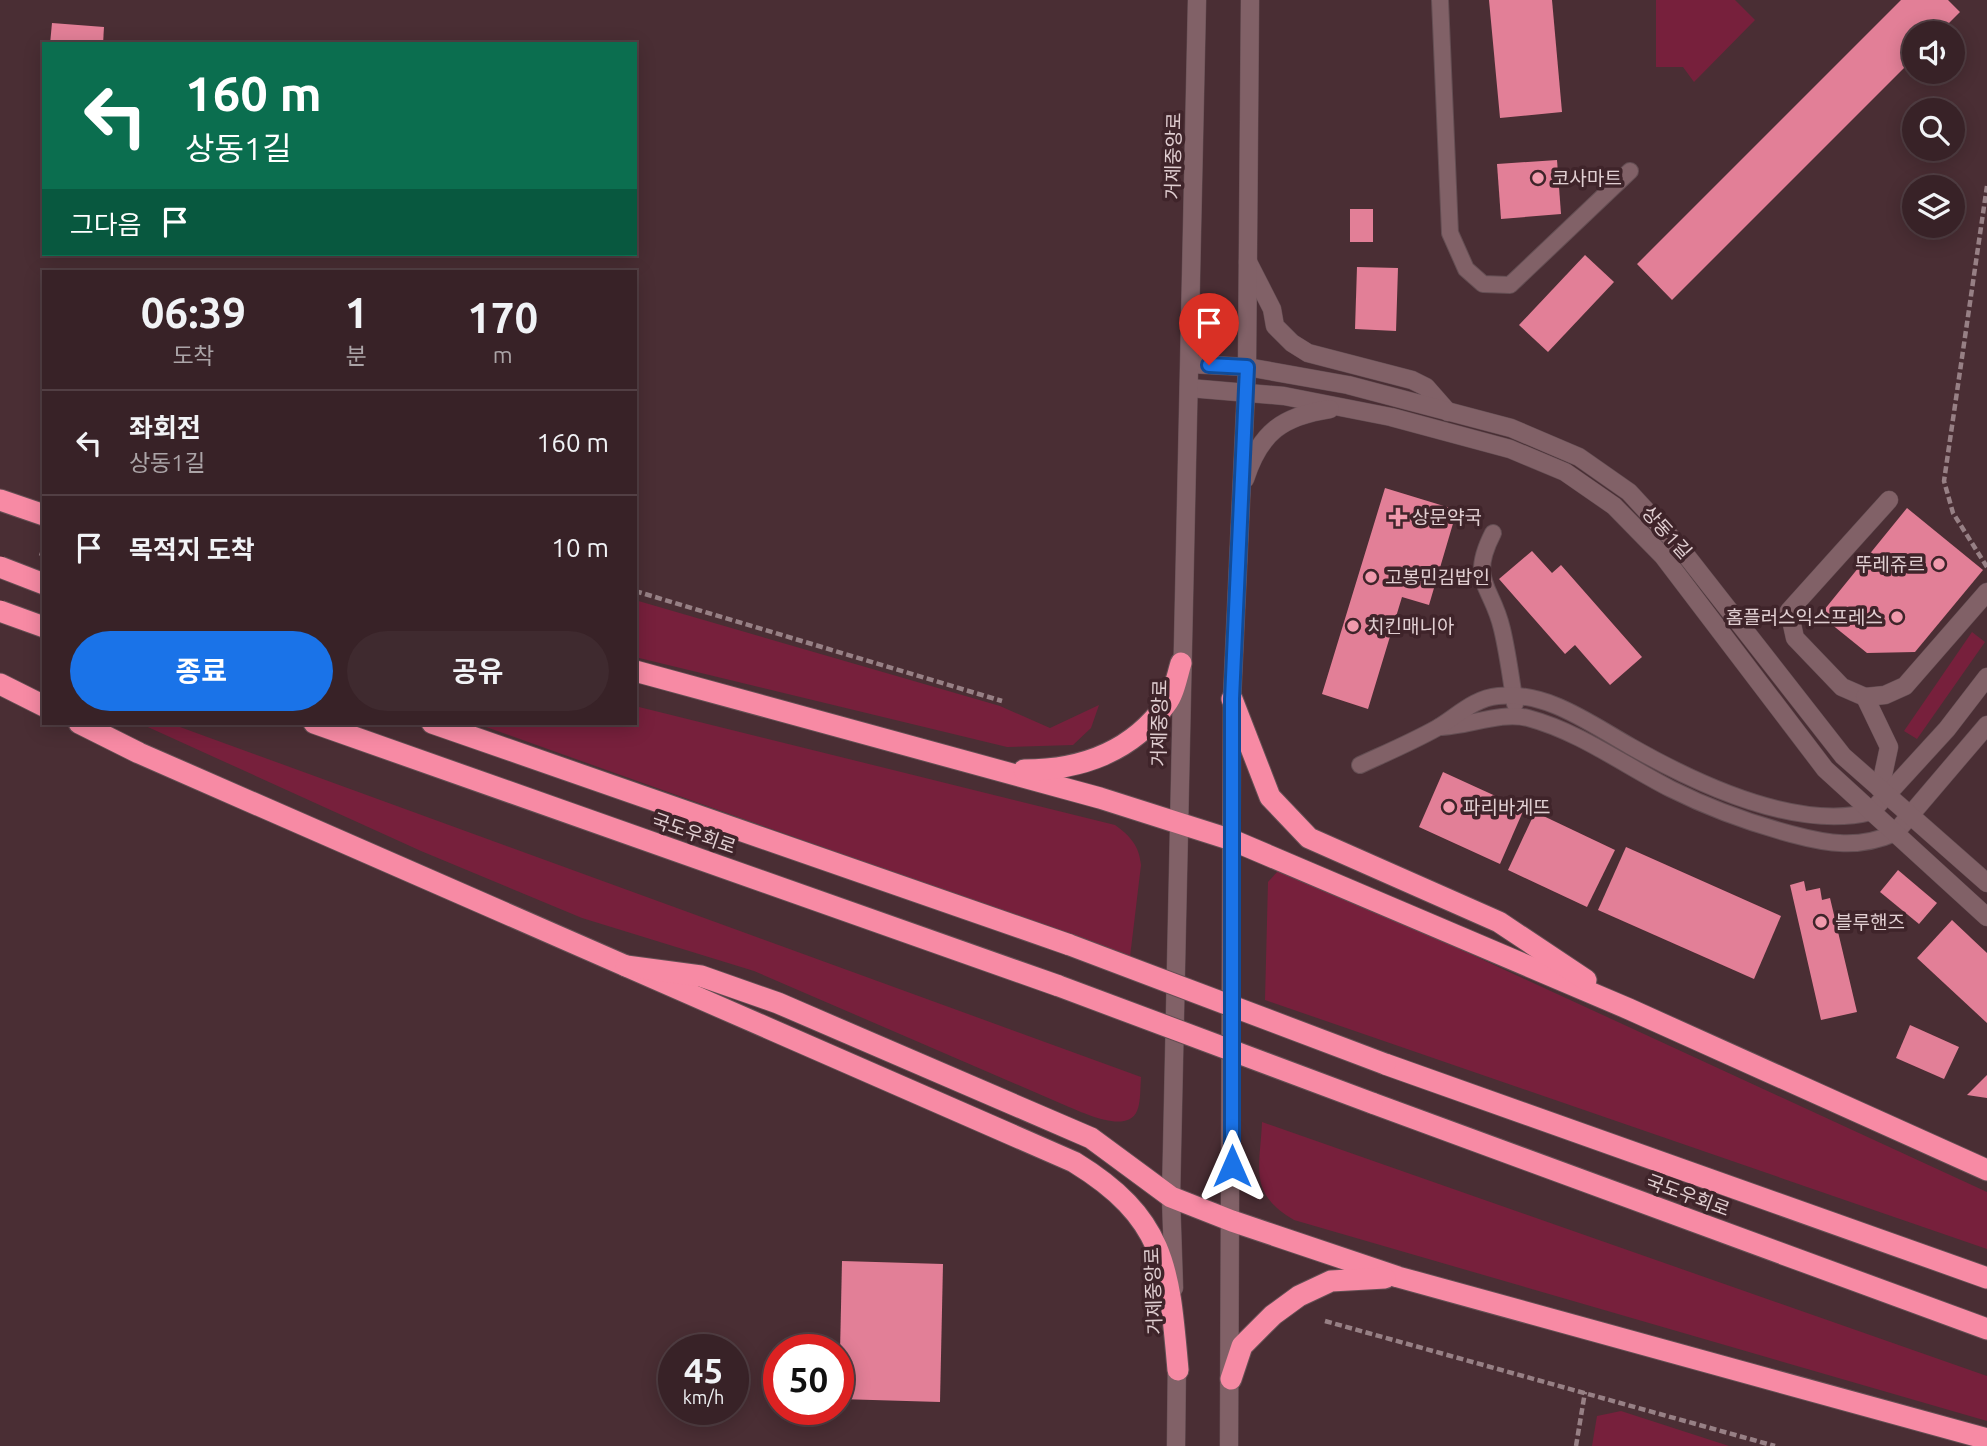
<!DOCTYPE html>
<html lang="ko">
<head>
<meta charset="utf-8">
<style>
  body { margin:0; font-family:Ubuntu,"Noto Sans KR",sans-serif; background:#3f2a2f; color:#f1f3f6; height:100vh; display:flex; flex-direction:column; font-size:26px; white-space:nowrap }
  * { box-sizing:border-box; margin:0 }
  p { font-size:23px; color:#aba4a7 }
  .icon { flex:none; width:38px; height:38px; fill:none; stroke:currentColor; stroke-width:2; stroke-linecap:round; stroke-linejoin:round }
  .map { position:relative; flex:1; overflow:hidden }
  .sheet { position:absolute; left:42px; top:270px; width:595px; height:455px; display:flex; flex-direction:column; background:#382227; border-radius:0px; box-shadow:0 4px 18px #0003,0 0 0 2px #523f44 }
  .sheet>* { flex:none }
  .banner { position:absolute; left:42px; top:42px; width:595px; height:214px; border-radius:0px; box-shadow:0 4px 18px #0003,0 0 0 2px #523f44; background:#0b6e4f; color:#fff; overflow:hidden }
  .fabs { position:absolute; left:1902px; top:21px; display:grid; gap:14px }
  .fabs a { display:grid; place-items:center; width:63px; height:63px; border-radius:50%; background:#382227; box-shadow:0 4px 18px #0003,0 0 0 2px #523f44; font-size:35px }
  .speed { position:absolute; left:658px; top:1334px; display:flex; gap:14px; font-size:35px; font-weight:700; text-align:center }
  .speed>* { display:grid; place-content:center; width:91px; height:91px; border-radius:50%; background:#382227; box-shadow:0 4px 18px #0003,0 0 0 2px #523f44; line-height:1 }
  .speed small { font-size:18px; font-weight:400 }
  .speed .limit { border:10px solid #d22; background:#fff; color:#111 }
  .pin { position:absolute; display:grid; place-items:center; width:60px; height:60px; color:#fff; margin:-72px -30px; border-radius:50% 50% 50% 0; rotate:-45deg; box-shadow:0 0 7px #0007 }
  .pin .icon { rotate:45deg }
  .me { position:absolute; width:77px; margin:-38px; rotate:0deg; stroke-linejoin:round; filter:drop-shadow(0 0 5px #0008) }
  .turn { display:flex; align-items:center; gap:24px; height:147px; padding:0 28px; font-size:32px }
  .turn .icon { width:91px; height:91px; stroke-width:2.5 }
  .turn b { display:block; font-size:49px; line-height:60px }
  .then { display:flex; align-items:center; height:66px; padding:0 28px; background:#0003; gap:14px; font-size:26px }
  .eta { display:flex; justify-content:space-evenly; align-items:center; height:119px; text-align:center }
  .eta b { font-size:42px; font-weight:700; line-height:49px }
  .button { display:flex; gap:14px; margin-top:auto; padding:14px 28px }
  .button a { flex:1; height:80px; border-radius:42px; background:#1a73e8; color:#fff; font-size:28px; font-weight:700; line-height:80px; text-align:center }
  .button a+a { background:#3f2a2f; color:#f1f3f6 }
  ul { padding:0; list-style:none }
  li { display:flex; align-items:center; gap:21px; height:105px; padding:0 28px; border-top:2px solid #523f44 }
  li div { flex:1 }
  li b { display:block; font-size:26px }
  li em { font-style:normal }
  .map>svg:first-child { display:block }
  .green { fill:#77203c }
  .building { fill:#e27f97 }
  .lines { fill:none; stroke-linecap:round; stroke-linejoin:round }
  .lane-casing { stroke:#644e53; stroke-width:18 }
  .street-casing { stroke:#644e53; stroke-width:19 }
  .secondary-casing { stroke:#644e53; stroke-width:19 }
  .highway-casing { stroke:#644e53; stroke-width:23 }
  .path { stroke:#978085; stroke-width:4.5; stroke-dasharray:7 3.5; stroke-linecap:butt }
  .lane { stroke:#816167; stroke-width:16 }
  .street { stroke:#816167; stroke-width:18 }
  .secondary { stroke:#816167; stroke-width:18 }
  .highway { stroke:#f78aa4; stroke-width:21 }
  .highway-bridge-casing { stroke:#644e53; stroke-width:23; stroke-linecap:butt }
  .highway-bridge { stroke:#f78aa4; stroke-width:21 }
  .route-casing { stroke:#114b97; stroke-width:18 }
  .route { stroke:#1a73e8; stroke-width:12 }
  .poi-dot { fill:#f29aad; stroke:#3f242a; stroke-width:2.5 }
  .labels { text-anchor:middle; stroke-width:7; stroke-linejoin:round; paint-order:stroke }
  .street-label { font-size:19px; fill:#e1cfd2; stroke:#3f242a }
  .poi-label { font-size:19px; fill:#e1cfd2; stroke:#3f242a; text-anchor:start }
</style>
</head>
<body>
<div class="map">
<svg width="1987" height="1446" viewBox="0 0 1987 1446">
  <rect width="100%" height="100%" fill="#4a2e34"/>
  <g class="green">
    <path d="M1656,0H1735L1755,20L1694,82L1683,67H1656Z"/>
    <path d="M635,600L1000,706L1050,728L1099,705L1091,728L1073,745L1007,747L635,657Z"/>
    <path d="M1972,632L1985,642L1917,739L1904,731Z"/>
    <path d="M635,706L1115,825C1130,836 1139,845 1141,865L1130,957L475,723H635Z"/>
    <path d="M139,723H169L1141,1077C1140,1088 1141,1102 1137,1111C1127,1134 1084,1113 1069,1107L754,971L582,918L421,851Z"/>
    <path d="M1288,870L1987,1192V1249L1265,1000L1268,882L1278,871Z"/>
    <path d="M1262,1122L1987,1376V1421L1294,1220C1248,1193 1260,1169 1262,1122Z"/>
    <path d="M1621,1411L1729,1446H1592L1597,1416Z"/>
  </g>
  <g class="building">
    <path d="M1489,0H1552L1562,112L1500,118Z"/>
    <path d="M1901,0H1948L1960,12L1939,33H1914V58L1672,300L1637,264Z"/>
    <path d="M52,23L104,27L103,44H50Z"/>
    <path d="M1557,160L1561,214L1501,219L1497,164Z"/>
    <rect x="1350" y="209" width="23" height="33"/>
    <path d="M1585,255L1614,282L1548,352L1519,325Z"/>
    <path d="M1357,267L1398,268L1396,331L1355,329Z"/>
    <path d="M1385,488L1457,510L1429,605L1402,597L1368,709L1322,694Z"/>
    <path d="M1907,508L1983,570L1915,652L1867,653L1820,615Z"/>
    <path d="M1532,551L1552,573L1561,565L1642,657L1610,685L1575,645L1565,654L1499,579Z"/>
    <path d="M1443,772L1524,809L1500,864L1419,827Z"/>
    <path d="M1535,812L1615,850L1587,907L1508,870Z"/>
    <path d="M1626,847L1781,916L1754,979L1598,910Z"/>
    <path d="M1898,870L1937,903L1919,924L1880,892Z"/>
    <path d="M1804,881L1806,891L1820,888L1822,900L1830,898L1857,1012L1821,1020L1790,885Z"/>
    <path d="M1952,920L1987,953V1023L1917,958Z"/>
    <path d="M1910,1025L1959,1047L1944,1079L1896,1058Z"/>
    <path d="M1987,1075V1098L1967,1095Z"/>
    <path d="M842,1261L943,1264L940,1402L839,1399Z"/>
  </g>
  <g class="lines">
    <defs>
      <g id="lane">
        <path d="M1440,0L1450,233L1466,269L1483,284L1510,285L1630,171"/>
        <path d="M1493,533C1468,582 1492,585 1502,629C1508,654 1511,679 1515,704"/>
        <path d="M1439,727C1467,727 1500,711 1528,718C1580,732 1624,765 1671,789C1709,808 1750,823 1791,834C1828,844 1859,849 1895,833"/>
        <path d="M1360,765C1386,753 1412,742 1437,728C1456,717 1474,698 1498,696C1547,691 1589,723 1630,746C1695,783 1796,831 1871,812"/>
      </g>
      <g id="street">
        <path d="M1865,697L1842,687L1795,638L1789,611L1889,500"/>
        <path d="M1880,789L1889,747L1865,697L1885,695L1905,686L1987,592"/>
        <path d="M1871,812L1947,729L1987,677"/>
        <path d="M1895,833L1987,725"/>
      </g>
      <g id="secondary">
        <path d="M1248,262L1272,309L1275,326L1292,343L1308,353L1412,380L1426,387L1448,412"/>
        <path d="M1190,364L1247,367L1348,385L1511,428L1579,457L1629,492L1678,545L1843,756L1987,883"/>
        <path d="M1189,388L1284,396L1391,417L1510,449L1565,472L1614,506L1663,556L1825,769L1987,917"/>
        <path d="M1245,479C1260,432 1283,416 1330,409"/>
        <path d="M1174,1288L1171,1197L1197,0"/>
        <path d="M1176,1446L1177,1358"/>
        <path d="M1229,1446L1232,699L1247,367L1250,0"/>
      </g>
      <g id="highway">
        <path d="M0,500L44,515"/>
        <path d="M635,671L1100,798L1232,840L1629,1009L1987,1170"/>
        <path d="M0,684L44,706"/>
        <path d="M1232,699L1270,797L1309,838L1499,922L1586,980"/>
        <path d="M79,723L139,753L1074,1162C1167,1219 1169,1269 1178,1370"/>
        <path d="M314,723L1059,986"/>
        <path d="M432,723L1070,945"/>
        <path d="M1024,770C1080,770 1132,752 1166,704C1174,694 1177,676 1181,663"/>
        <path d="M626,966L701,976L778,1003L1091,1138L1171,1197L1232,1221L1398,1277L1987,1439"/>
        <path d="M1385,1064L1987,1278"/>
        <path d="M1372,1103L1987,1329"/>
        <path d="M1231,1379L1242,1346L1273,1315L1299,1296L1331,1281L1385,1278"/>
      </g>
    </defs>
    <use href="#lane" class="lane-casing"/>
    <use href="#street" class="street-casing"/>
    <use href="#secondary" class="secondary-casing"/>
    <use href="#highway" class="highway-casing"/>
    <g class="path">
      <path d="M41,556L44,547"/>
      <path d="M1987,567L1953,513L1944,481L1987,186"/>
      <path d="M635,591L1002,701"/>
      <path d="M1325,1321L1775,1446"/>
      <path d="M1576,1446L1585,1392"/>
    </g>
    <use href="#lane" class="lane"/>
    <use href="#street" class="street"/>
    <use href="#secondary" class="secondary"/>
    <use href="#highway" class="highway"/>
    <defs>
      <g id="highway-bridge">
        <path d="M0,567L44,584"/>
        <path d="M0,611L44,627"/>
        <path d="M1070,945L1385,1064"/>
        <path d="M1059,986L1372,1103"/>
      </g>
    </defs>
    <use href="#highway-bridge" class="highway-bridge-casing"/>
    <use href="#highway-bridge" class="highway-bridge"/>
  </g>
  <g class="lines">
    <defs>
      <path id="route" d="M1209,365L1247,367L1232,699V1166"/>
    </defs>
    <use href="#route" class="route-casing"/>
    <use href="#route" class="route"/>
  </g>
  <g class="poi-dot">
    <circle cx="1538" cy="178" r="7"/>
    <path d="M1394.5 506.5h7v7h7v7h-7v7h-7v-7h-7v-7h7z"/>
    <circle cx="1939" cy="564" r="7"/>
    <circle cx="1371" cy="577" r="7"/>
    <circle cx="1897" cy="617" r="7"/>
    <circle cx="1353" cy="626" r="7"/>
    <circle cx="1449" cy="807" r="7"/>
    <circle cx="1821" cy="922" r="7"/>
  </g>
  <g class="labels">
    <g class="street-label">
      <text transform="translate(1173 156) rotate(-89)" y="7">거제중앙로</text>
      <text transform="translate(1667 532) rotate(48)" y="7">상동1길</text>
      <text transform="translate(1159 723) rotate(-89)" y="7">거제중앙로</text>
      <text transform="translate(694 833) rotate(19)" y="7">국도우회로</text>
      <text transform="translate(1688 1195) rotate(20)" y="7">국도우회로</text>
      <text transform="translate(1153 1291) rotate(-92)" y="7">거제중앙로</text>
    </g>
    <g class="poi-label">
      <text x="1552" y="185">코사마트</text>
      <text x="1412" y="524">상문약국</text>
      <text x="1925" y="571" text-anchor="end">뚜레쥬르</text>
      <text x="1385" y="584">고봉민김밥인</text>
      <text x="1883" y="624" text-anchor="end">홈플러스익스프레스</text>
      <text x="1367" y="633">치킨매니아</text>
      <text x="1463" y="814">파리바게뜨</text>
      <text x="1835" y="929">블루핸즈</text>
    </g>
  </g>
</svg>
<div class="fabs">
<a><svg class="icon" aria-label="sound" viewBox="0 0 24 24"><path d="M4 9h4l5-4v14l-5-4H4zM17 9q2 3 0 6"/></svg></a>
<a><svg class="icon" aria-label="search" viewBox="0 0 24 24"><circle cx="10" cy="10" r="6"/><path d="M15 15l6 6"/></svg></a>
<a><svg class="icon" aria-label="layers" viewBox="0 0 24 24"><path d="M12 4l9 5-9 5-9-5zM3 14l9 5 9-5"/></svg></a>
</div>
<div class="speed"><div>45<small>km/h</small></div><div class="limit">50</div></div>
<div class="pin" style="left:1209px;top:365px;background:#d93025"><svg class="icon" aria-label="arrive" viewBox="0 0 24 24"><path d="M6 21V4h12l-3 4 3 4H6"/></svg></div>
<svg class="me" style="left:1232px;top:1166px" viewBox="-20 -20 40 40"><path d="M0-17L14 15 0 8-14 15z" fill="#1a73e8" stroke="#fff" stroke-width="4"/></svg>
<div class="banner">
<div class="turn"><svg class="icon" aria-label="left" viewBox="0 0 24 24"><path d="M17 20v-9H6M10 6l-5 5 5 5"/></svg><div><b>160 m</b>상동1길</div></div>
<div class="then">그다음<svg class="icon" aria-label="arrive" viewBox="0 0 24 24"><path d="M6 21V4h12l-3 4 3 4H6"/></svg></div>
</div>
<section class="sheet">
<div class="eta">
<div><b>06:39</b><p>도착</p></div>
<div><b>1</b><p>분</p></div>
<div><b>170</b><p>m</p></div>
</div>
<ul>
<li><svg class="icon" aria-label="left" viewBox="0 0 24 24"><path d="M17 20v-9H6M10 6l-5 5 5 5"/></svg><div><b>좌회전</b><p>상동1길</p></div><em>160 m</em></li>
<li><svg class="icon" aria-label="arrive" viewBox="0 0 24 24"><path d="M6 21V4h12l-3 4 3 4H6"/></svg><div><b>목적지 도착</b></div><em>10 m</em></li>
</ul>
<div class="button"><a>종료</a><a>공유</a></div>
</section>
</div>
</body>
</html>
